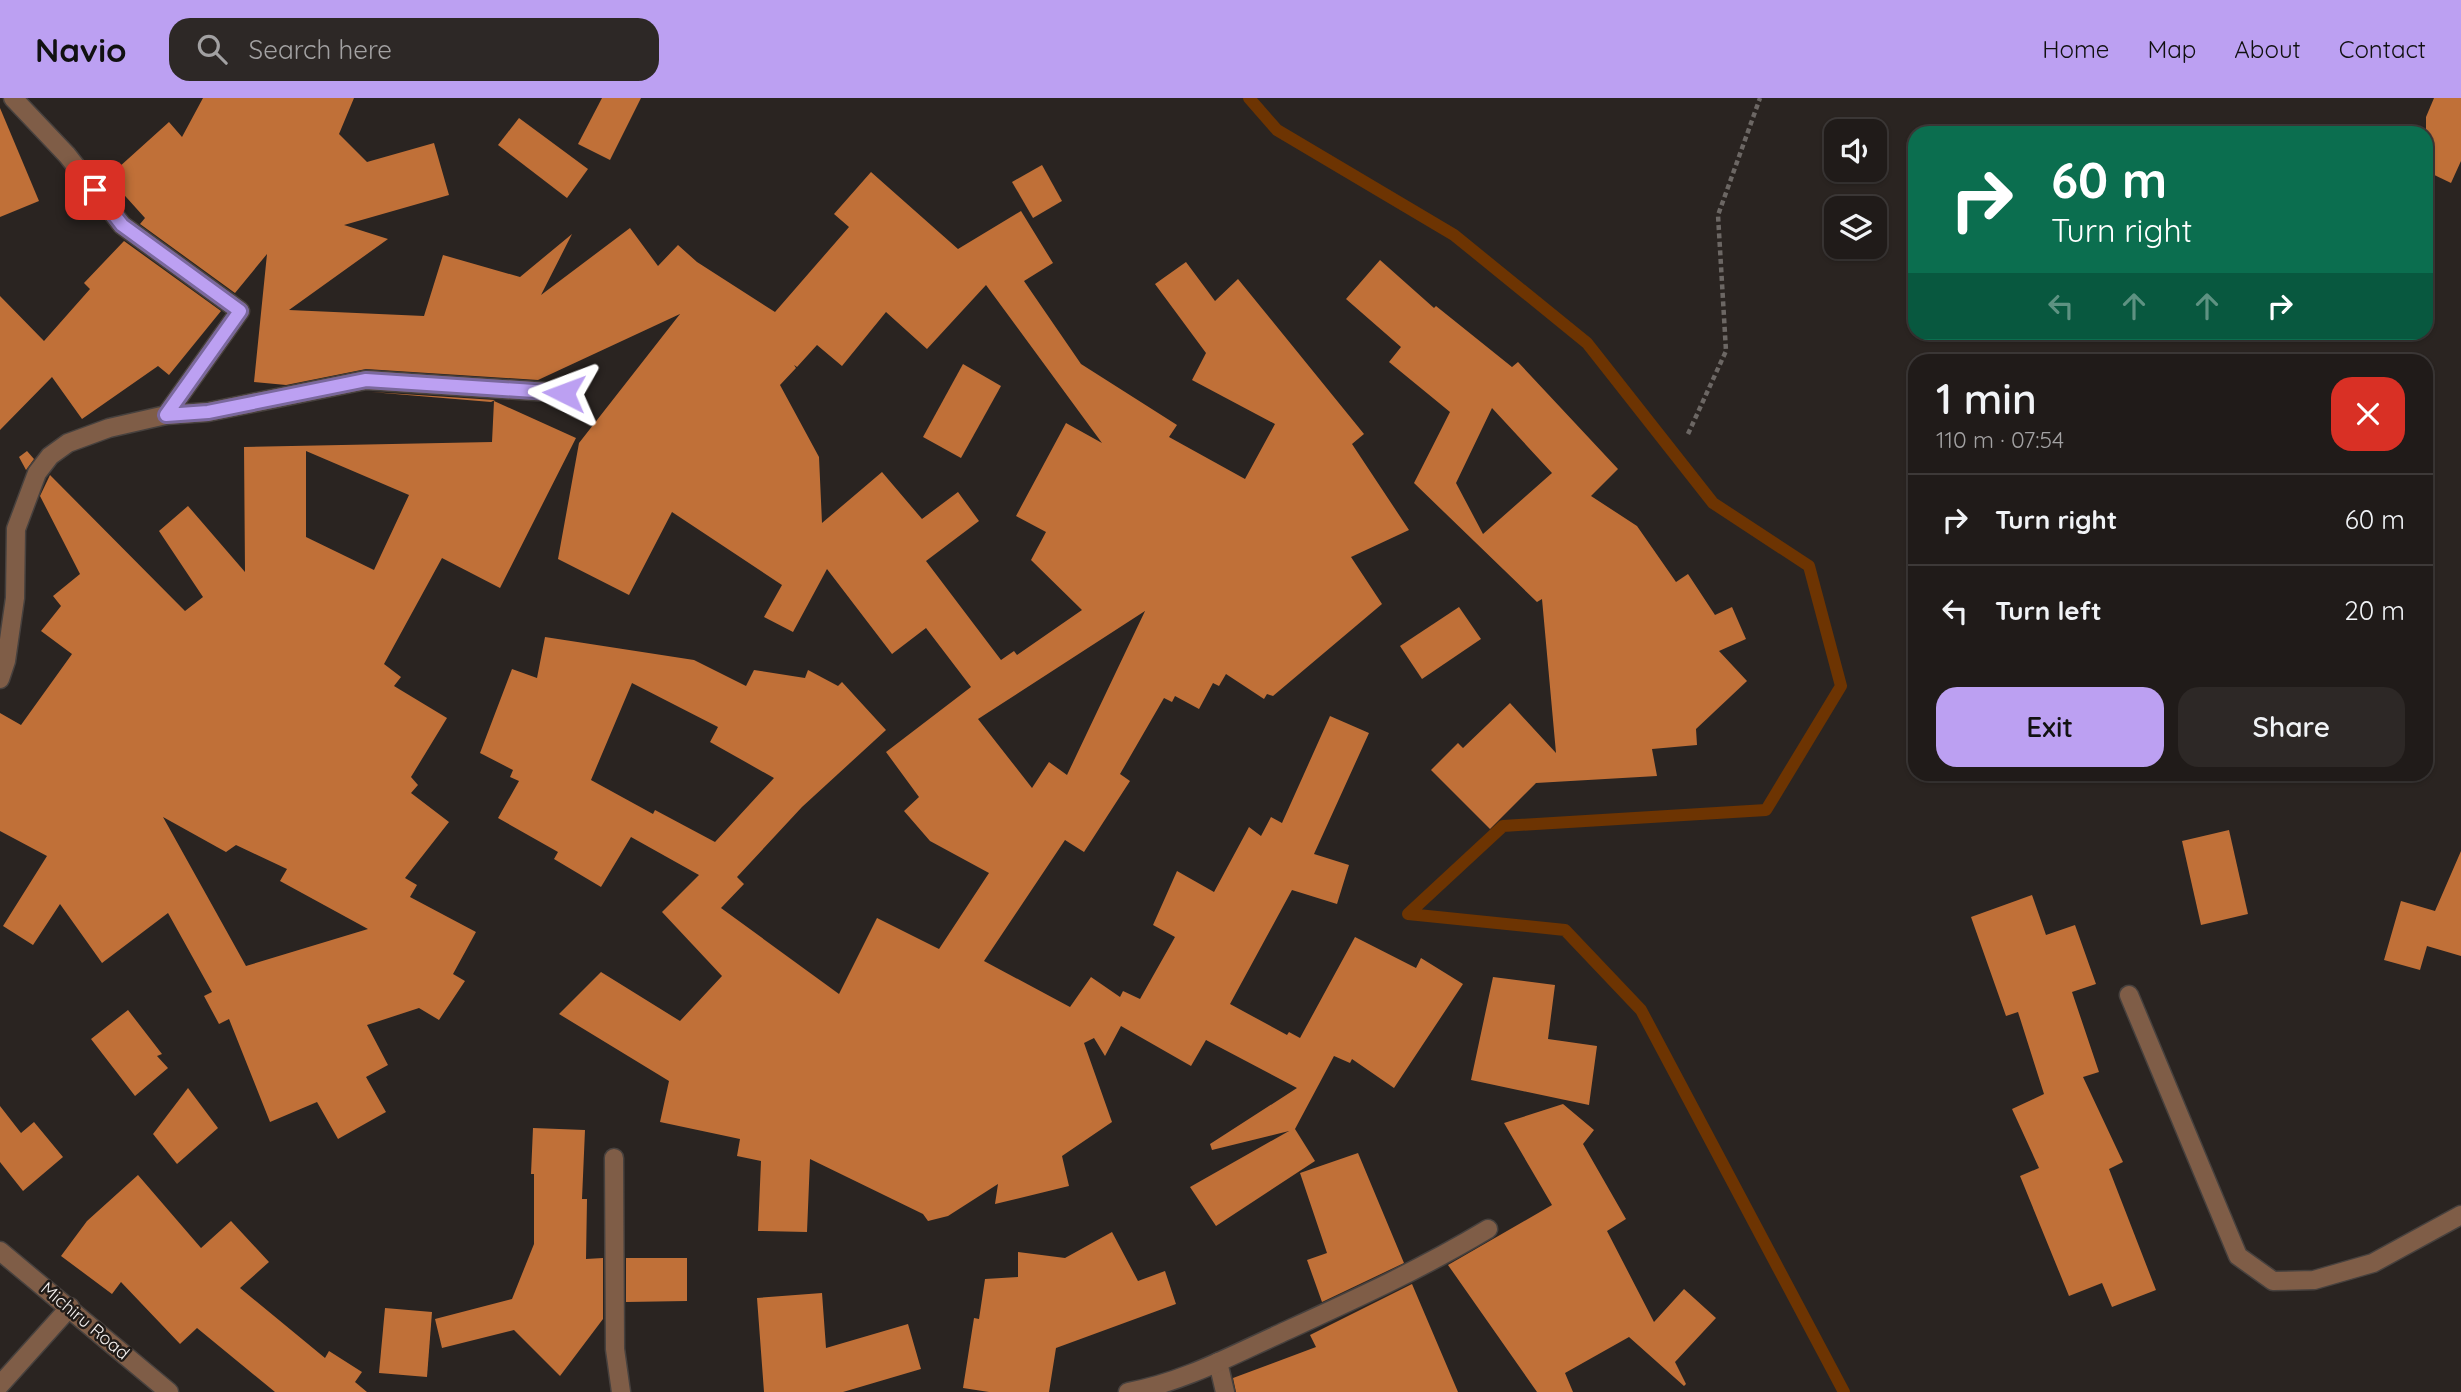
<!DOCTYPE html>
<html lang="en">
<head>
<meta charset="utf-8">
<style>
  body { margin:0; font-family:Quicksand,sans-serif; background:#2d2826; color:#f1f3f6; height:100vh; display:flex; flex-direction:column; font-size:26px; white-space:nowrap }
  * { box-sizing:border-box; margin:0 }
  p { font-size:23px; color:#a2a1a2 }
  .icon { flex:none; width:38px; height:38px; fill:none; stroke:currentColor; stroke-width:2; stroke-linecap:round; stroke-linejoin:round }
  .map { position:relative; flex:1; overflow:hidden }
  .sheet { position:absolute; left:1908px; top:256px; width:525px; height:427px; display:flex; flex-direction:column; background:#201b19; border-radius:21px; box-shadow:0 2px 5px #0004,0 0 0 2px #3d3938 }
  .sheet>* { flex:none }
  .top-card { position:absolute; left:1908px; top:28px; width:525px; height:214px; border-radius:21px; box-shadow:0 2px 5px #0004,0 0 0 2px #3d3938; background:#0b6e4f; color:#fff; overflow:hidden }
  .tools { position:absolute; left:1824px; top:21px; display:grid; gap:14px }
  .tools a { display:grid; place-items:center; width:63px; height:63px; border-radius:14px; background:#201b19; box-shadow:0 2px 5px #0004,0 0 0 2px #3d3938; font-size:35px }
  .pin { position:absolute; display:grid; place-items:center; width:60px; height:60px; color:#fff; margin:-30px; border-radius:14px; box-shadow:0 4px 10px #0006 }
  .me { position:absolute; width:77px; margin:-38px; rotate:273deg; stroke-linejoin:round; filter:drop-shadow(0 0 5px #0008) }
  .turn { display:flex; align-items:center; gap:24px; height:147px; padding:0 28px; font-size:32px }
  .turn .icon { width:91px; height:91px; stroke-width:2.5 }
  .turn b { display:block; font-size:49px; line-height:60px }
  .lanes { display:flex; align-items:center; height:66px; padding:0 28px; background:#0003; justify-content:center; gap:35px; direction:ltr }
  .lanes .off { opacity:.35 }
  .round { display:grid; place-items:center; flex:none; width:74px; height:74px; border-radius:21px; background:#2d2826 }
  .head { display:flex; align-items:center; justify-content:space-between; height:119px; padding:0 28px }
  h1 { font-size:42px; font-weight:600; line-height:52px }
  .action { display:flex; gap:14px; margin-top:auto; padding:14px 28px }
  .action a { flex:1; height:80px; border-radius:21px; background:#bca0f2; color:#111; font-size:28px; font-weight:600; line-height:80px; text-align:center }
  .action a+a { background:#2d2826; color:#f1f3f6 }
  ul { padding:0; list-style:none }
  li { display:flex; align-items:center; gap:21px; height:91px; padding:0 28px; border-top:2px solid #3d3938 }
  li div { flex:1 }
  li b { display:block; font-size:26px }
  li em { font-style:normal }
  header { display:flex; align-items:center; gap:42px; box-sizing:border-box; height:98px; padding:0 35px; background:#bca0f2; color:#111 }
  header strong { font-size:33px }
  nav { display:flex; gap:38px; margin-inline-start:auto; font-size:24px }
  .search { width:490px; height:63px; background:#2d2826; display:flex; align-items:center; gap:18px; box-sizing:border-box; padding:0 24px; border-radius:21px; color:#a2a1a2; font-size:26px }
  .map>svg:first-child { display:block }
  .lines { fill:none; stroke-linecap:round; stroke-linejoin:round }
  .stream { stroke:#6d3402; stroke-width:12 }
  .building { fill:#c07038; fill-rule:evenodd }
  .minor-casing { stroke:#47413e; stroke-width:21 }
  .tertiary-casing { stroke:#47413e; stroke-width:21 }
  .path { stroke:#6c6764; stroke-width:4.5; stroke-dasharray:5 3.5; stroke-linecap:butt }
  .minor { stroke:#7f5d47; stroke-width:18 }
  .tertiary { stroke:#7f5d47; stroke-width:18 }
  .route-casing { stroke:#7a689d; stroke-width:18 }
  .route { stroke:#bca0f2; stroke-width:12 }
  .labels { text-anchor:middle; stroke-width:5; stroke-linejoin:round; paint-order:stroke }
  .street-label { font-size:18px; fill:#f6f2f0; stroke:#201b18 }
</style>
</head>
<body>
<header>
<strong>Navio</strong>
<div class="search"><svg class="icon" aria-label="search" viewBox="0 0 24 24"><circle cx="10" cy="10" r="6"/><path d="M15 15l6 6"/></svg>Search here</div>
<nav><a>Home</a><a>Map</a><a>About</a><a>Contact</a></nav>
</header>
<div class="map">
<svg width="2461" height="1294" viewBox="0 0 2461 1294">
  <rect width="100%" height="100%" fill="#2a2421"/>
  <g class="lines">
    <path class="stream" d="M1249,0L1277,32L1454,137L1587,245L1713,405L1809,468L1841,588L1766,712L1503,728L1408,816L1565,832L1641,912L1844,1294"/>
  </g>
  <g class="building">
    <path d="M203,0H354L339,36L367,64L434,45L449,97L344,127L388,141L289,212L424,218L443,157L520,179L572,136L541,197L630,130L658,168L678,147L697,164L775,214L849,129L834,116L871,74L958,151L1021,113L1053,165L1024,183L1081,266L1177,327L1169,339L1245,381L1275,326L1192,282L1206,255L1155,186L1186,164L1215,203L1238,181L1364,336L1352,346L1409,432L1351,459L1382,506L1273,598L1267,596L1264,601L1226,576L1219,588L1213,585L1199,611L1175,598L1172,604L1164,600L1120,676L1130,683L1084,754L1065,742L984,863L1070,909L1091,879L1120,899L1123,893L1140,901L1175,839L1153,827L1177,773L1214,794L1249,729L1261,738L1271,719L1282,725L1330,618L1369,635L1314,756L1349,767L1337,806L1292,792L1230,906L1287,937L1289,934L1300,940L1355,839L1416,870L1421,860L1463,886L1394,990L1352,961L1350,965L1334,958L1295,1031L1315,1063L1216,1128L1190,1089L1289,1033L1212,1052L1210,1046L1297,990L1206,942L1191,968L1121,928L1105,958L1094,940L1084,945L1112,1024L1062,1058L1069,1088L995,1106L998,1086L948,1118L928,1123L923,1116L810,1061L807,1134L758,1133L761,1063L737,1058L740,1041L660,1024L669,983L559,916L601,874L680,923L722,878L662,814L699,777L631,739L601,789L554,761L558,754L498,720L519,683L510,679L513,672L480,655L512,571L537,580L545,539L694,562L746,588L754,572L805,580L808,572L838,588L842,584L886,632L802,709L737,779L744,786L721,810L839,896L877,820L939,851L989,775L930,743L904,713L919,699L886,654L971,589L926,530L892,556L827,471L793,534L764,519L782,487L672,414L629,497L558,461L579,345L680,216L538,282L366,271L286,287L254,284L267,156L235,195L140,126L145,120L108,79L169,24L182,39ZM986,187L1102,345L1066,325L1016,418L1046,434L1031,462L1082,512L1017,557L1014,553L1001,562L926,463L979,423L958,394L922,421L882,374L822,425L819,359L780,287L796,270L794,267L797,269L817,247L842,268L886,214L927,251ZM1145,513L1067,677L1049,664L1032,690L978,621ZM632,585L718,629L710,644L774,680L715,744L655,712L653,716L591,682Z"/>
    <path d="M602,0H641L610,62L578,46Z"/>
    <path d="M2434,0H2461V63L2451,85L2426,73V19Z"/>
    <path d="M0,10L39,103L0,119Z"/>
    <path d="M519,20L588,71L567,100L498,47Z"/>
    <path d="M1042,67L1062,103L1033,120L1012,84Z"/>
    <path d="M124,143L221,213L169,277L158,268L82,321L52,279L0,332V198L44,243L90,191L84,185Z"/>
    <path d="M1380,162L1434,210L1436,208L1512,269L1518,264L1618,371L1591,398L1637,428L1676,484L1688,476L1715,517L1732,509L1746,541L1719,553L1747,583L1696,631L1697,647L1652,651L1657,678L1536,685L1490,731L1431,672L1458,645L1463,650L1510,605L1556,655L1542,501L1537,504L1414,385L1450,314L1389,264L1401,249L1346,201ZM1492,310L1552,375L1483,436L1456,385Z"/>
    <path d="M963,266L1001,288L961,360L923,339Z"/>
    <path d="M371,294L495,302L491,304Z"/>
    <path d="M494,303L576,340L500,490L442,460L384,566L401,579L394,588L447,620L411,679L418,687L411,695L449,724L405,780L417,787L410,799L476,834L453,876L465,883L439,922L419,910L367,927L388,967L366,979L386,1014L338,1041L317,1004L270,1024L229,921L219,926L204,898L212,894L168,815L102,865L60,806L33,847L3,828L47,758L0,733V615L21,627L72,556L41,533L61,508L53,498L80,476L40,398L50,377L185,513L203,499L159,433L188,408L245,474L244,349L492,344ZM306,353L409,397L374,472L306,439ZM163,719L226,754L236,747L287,771L280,783L368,831L246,868Z"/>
    <path d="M27,353L34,361L26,372L19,359Z"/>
    <path d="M1459,509L1481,541L1422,581L1400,548Z"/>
    <path d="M2229,732L2248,816L2201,827L2182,743Z"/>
    <path d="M2461,753V858L2427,848L2420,872L2384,862L2401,803L2435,813Z"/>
    <path d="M2032,797L2046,837L2075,827L2096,886L2072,894L2099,974L2083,979L2123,1064L2109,1071L2156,1192L2112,1209L2102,1185L2069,1198L2020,1078L2039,1070L2012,1011L2044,996L2018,914L2006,918L1971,819Z"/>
    <path d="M1493,879L1555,887L1548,941L1597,948L1589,1007L1471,982Z"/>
    <path d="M128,912L162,956L157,958L168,970L135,998L91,941Z"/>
    <path d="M188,990L218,1030L177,1066L153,1036Z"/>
    <path d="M1563,1006L1594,1032L1583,1046L1626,1121L1607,1133L1654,1224L1684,1191L1716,1220L1675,1264L1686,1286L1684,1288L1629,1239L1565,1275L1573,1294H1537L1448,1167L1552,1107L1504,1025Z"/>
    <path d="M0,1008L21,1035L34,1024L63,1059L23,1093L0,1064Z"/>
    <path d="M533,1030L585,1032L582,1101H587L586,1161L603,1160V1221L560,1278L514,1232L442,1250L435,1221L512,1201L534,1146V1076H531Z"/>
    <path d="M1358,1055L1404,1165L1322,1204L1307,1162L1327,1155L1300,1075Z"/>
    <path d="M138,1077L201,1150L231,1123L269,1164L240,1190L325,1260L329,1253L362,1274L355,1284L367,1294H275L197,1230L180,1246L121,1184L112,1196L61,1158L87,1123Z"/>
    <path d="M1112,1134L1138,1183L1165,1173L1176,1206L1056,1250L1049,1294H989L963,1290L974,1220L979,1221L985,1181L1018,1179V1154L1065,1160Z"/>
    <path d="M626,1160H687V1203L626,1204Z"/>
    <path d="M1412,1186L1458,1294H1236L1233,1280L1316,1249L1310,1237Z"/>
    <path d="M822,1195L826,1250L908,1226L921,1271L843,1294H764L757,1200Z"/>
    <path d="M385,1210L432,1214L427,1279L379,1275Z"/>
  </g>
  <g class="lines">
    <defs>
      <g id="minor">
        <path d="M13,0L67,57L122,127L240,213L166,317"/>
        <path d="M0,581L6,563L15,500L16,431L37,375L50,358L68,345L109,330L166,317L208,314L366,282L564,295"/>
        <path d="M2129,897L2238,1158L2273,1183L2314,1182L2373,1165L2461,1117"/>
        <path d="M614,1060L615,1251L621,1294"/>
        <path d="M1218,1264L1225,1294"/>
        <path d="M0,1287L70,1209"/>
        <path d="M1128,1294C1180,1285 1229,1259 1277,1237C1351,1203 1418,1173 1488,1131"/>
      </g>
      <path id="tertiary" d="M0,1153L169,1294"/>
    </defs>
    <use href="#minor" class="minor-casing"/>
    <use href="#tertiary" class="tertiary-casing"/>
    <path class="path" d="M1688,336L1726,253L1718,117L1760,0"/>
    <use href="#minor" class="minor"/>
    <use href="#tertiary" class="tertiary"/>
  </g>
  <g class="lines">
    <defs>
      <path id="route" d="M95,92L122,127L240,213L166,317L208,314L366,282L564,295"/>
    </defs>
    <use href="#route" class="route-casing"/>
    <use href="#route" class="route"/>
  </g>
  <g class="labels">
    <g class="street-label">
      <text transform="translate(85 1223) rotate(40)" y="6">Michiru Road</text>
    </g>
  </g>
</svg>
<div class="tools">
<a><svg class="icon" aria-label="sound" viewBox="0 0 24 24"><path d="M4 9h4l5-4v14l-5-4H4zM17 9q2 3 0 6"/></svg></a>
<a><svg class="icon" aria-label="layers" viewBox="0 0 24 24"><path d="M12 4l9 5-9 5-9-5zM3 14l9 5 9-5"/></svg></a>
</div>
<div class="pin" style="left:95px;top:92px;background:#d93025"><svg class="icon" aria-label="arrive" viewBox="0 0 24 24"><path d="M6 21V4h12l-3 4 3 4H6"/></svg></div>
<svg class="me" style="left:564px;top:295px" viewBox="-20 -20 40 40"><path d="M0-17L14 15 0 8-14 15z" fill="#bca0f2" stroke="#fff" stroke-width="4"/></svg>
<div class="top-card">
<div class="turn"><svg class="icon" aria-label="right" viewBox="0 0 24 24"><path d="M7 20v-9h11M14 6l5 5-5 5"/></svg><div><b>60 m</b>Turn right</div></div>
<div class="lanes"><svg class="icon off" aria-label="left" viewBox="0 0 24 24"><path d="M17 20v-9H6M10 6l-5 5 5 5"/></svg><svg class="icon off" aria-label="ahead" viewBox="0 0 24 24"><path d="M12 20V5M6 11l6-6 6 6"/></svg><svg class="icon off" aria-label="ahead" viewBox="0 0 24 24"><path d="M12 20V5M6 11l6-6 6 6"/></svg><svg class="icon" aria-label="right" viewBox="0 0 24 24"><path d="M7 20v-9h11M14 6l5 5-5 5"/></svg></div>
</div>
<section class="sheet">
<div class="head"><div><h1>1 min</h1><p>110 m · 07:54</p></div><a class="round" style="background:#d93025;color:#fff"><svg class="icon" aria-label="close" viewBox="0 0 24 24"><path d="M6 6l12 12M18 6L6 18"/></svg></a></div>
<ul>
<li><svg class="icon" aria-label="right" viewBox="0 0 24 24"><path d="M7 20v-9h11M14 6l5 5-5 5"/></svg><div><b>Turn right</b></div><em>60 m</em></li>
<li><svg class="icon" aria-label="left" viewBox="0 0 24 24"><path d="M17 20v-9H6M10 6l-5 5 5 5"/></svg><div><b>Turn left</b></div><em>20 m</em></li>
</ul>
<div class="action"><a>Exit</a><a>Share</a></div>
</section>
</div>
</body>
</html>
